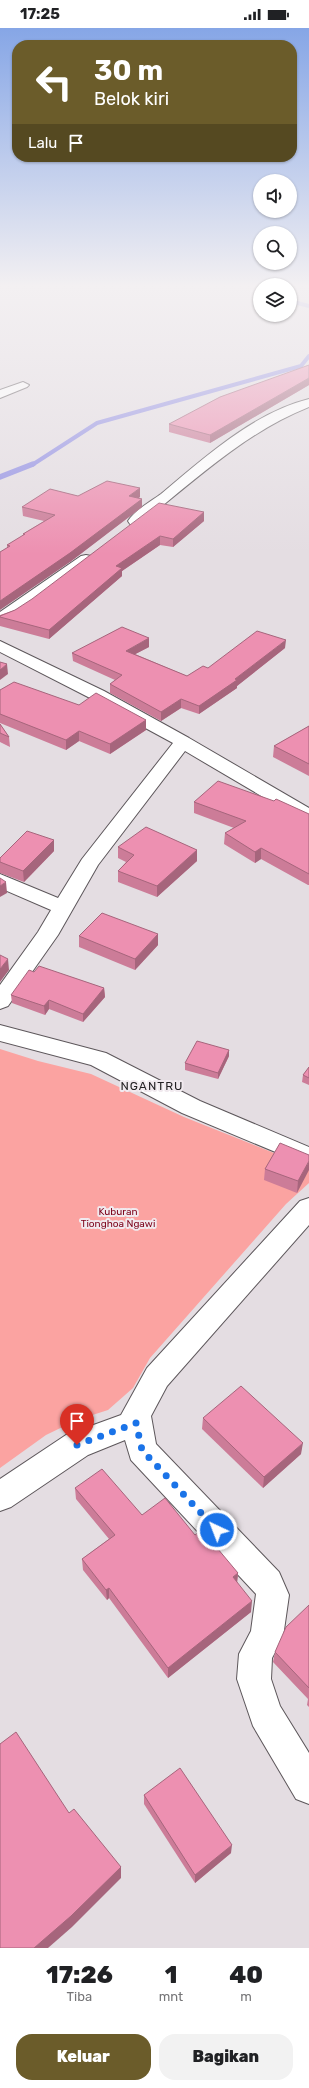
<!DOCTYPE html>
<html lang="id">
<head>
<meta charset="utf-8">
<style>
  body { margin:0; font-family:Rubik,sans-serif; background:#f2f2f2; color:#202124; height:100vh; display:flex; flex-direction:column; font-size:15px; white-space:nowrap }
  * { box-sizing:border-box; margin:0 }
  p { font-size:13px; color:#757577 }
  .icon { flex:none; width:22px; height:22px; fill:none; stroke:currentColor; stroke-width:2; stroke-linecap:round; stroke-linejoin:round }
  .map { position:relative; height:1920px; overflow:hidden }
  .sheet { display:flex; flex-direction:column; background:#fff; flex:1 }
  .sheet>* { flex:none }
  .hud { position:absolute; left:12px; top:12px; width:285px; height:122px; border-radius:16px; box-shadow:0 1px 3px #0004; background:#6b5c2a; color:#fff; overflow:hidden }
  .tools { position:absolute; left:253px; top:146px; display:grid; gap:8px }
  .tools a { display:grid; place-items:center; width:44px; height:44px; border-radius:50%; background:#fff; box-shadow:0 1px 3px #0004; font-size:20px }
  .pin { position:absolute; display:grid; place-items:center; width:34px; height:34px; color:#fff; margin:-41px -17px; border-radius:50% 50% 50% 0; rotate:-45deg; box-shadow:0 0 4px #0007 }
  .pin .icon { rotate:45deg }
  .me { position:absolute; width:44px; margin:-22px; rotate:317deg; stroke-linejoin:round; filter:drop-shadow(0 0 3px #0008) }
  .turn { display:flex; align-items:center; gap:14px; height:84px; padding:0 16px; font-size:18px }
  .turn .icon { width:52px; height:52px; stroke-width:2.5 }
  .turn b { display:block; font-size:28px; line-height:34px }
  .then { display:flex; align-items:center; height:38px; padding:0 16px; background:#0003; gap:8px; font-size:15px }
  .eta { display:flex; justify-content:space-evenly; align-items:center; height:68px; text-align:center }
  .eta b { font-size:24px; font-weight:800; line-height:28px }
  .button { display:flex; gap:8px; margin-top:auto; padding:8px 16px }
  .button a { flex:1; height:46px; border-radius:16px; background:#6b5c2a; color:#fff; font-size:16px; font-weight:800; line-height:46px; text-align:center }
  .button a+a { background:#f2f2f2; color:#202124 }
  .status { display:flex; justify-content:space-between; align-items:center; height:28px; padding:0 20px; background:#fff; direction:ltr }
  .status svg { height:11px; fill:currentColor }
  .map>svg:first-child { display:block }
  .green { fill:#fba3a1 }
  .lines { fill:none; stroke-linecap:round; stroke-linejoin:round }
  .stream-far1 { stroke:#9491e3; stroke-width:4 }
  .stream { stroke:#9491e3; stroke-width:5.5 }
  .minor-casing { stroke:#5d575b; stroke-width:2 }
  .minor { fill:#fff; fill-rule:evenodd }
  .wall { fill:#cc7c98 }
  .shaded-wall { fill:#a6657c }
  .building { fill:#ed90b1; stroke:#a6657c }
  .route { stroke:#1a73e8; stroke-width:7; stroke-dasharray:0 12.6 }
  .labels { text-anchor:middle; stroke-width:4; stroke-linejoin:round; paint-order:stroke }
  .park-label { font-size:10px; fill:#7c0019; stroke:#f1eaef }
  .quarter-label { font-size:12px; letter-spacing:1px; fill:#232123; stroke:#f1eaef }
</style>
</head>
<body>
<div class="status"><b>17:25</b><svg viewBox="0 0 49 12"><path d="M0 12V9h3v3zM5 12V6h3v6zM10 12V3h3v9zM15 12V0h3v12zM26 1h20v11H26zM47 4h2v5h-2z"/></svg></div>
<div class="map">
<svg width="309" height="1920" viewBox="0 0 309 1920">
  <rect width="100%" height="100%" fill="#e4dde2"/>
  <path class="green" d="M0,1021L38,1033L91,1046L184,1089L309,1139V1155L286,1176L150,1330L133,1360L108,1382L77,1392L46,1407L0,1440Z"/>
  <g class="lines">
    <g class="stream-far1">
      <path d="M256,257L260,260"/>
      <path d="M290,273L309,278"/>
      <path d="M32,437L97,395L301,338L309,328"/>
    </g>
    <path class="stream" d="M0,449L33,436"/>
    <defs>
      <g id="minor">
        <path d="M23,354L29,357L27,359L0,370V362Z"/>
        <path d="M309,371V379C244,405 194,453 140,496H130L128,493C135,482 150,474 161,466C204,430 253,385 309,371Z"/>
        <path d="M86,527L91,528L93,531L91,534L6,594L0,596V584L81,528Z"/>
        <path d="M0,613L104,663L189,710L309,780V794L302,792L185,723L98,837L58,907L8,978L0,981V957L38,904L51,882L0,860V846L58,870L82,831L173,715L92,671L0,624Z"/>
        <path d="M0,997L106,1025L200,1073L309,1119V1138L182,1085L91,1037L0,1013Z"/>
        <path d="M309,1170V1197L167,1358L151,1388L156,1416L279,1544L289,1567L283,1609L272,1630L271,1651L280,1678L309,1725V1776L296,1771L253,1698L237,1651L239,1626L251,1603L256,1566L131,1432L125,1412L88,1427L11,1479L0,1483V1451L66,1407L121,1387L147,1340L300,1173Z"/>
      </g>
    </defs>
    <use href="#minor" class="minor-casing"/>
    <use href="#minor" class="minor"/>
  </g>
  <g class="wall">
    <path d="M309,337V357L210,415L169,404V396Z"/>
    <path d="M78,468L140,469L138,470L142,471V479L70,534L7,520V517L23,508V506L44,493L23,488L22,479Z"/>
    <path d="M204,484V493L173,519L160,517L122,543V548L49,611L0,598V587L15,582Z"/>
    <path d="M149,619L135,626L187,648L208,640L285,620L237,658V660L199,686L181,680L161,693L110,665V656L115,652L73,633L72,625Z"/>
    <path d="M0,662L79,677L146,692V702L110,726L79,713L66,722L0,695Z"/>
    <path d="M0,696L9,709L10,719L0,714Z"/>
    <path d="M309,698V748L273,729L274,718Z"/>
    <path d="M194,774L309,786V857H308L261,831L255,835L224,816L225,805L234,800L194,785Z"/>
    <path d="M118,819L197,822V833L157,869L118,854V843L126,834L118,830Z"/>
    <path d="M54,823L24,854L0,845V830Z"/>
    <path d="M158,906V917L135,942L79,919V908Z"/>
    <path d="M34,944L104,960L105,969L83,994L49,981L45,987L12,975L11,967Z"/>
    <path d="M229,1022V1028L218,1051L185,1042V1035Z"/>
    <path d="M309,1039V1057L302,1054L303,1047Z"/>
    <path d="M309,1127L297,1165L264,1152L265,1141Z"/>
    <path d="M203,1390L301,1426L263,1460L202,1401Z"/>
    <path d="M75,1460L142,1487L195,1507L238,1545L237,1555L251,1584L168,1650L109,1570L107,1572L83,1542L82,1531L109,1511L76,1471Z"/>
    <path d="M309,1577V1679L307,1677L308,1671L273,1634L275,1624Z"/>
    <path d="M144,1767L231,1825L195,1855L144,1776Z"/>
  </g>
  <g class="shaded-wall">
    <path d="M309,350V357L210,415V407Z"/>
    <path d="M140,460V469L129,476V468Z"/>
    <path d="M142,471V479L70,534L0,582V573Z"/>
    <path d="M204,484V493L173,519V511Z"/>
    <path d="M160,508V517L122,543V548L49,611V602L116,538Z"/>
    <path d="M149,610V619L126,631V623Z"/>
    <path d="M286,612L285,620L237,658V660L199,686V678L235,651Z"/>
    <path d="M7,636L8,646L0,652V642Z"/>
    <path d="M181,671V680L161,693V684Z"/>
    <path d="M146,692V702L110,726V716Z"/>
    <path d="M79,703V713L66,722V712Z"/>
    <path d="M54,812V823L24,854L23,843Z"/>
    <path d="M261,820V831L255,835V824Z"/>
    <path d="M197,822V833L157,869V858Z"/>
    <path d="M6,854L7,865L0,869V858Z"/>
    <path d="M158,906V917L135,942V931Z"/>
    <path d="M8,931L9,942L0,954V941Z"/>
    <path d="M104,960L105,969L83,994V986Z"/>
    <path d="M49,972V981L45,987L44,978Z"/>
    <path d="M229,1022V1028L218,1051V1045Z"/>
    <path d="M309,1133V1142L297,1165L298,1153Z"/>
    <path d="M303,1415L301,1426L263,1460L264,1449Z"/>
    <path d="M238,1545L237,1555L233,1549Z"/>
    <path d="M109,1560V1570L107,1572L106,1562Z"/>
    <path d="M252,1573L251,1584L168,1650V1640Z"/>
    <path d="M232,1817L231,1825L195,1855V1847Z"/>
    <path d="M121,1839V1850L72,1899L48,1920H34Z"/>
  </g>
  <g class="building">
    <path d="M309,337V350L210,407L169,396L220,369Z"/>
    <path d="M107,453L140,460L129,468L142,471L70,525L0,573V524L10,518L7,517L25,506H23L55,487L22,479L50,461L78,468Z"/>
    <path d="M159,475L204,484L173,511L160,508L116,538L122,540L49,602L0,589V588L15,582L32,571Z"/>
    <path d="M122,599L149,610L126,623L187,648L203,638L208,640L257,603L286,612L235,651L237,652L199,678L181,671L161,684L110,656L122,647L72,625Z"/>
    <path d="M0,634L7,636L0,642Z"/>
    <path d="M14,654L79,677L96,665L146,692L110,716L79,703L66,712L0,686V662Z"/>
    <path d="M0,696L9,709L0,705Z"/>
    <path d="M309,698V736L274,718Z"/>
    <path d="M218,753L274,773L276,771L309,786V846L261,820L255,824L225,805L246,793L194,774Z"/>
    <path d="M146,799L197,822L157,858L118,843L134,827L118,819Z"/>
    <path d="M27,803L54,812L23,843L0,834V830Z"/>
    <path d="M0,850L6,854L0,858Z"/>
    <path d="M102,885L158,906L135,931L79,908Z"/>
    <path d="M0,927L8,931L0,941Z"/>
    <path d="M39,938L104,960L83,986L49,972L44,978L11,967L29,942L34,944Z"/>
    <path d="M197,1013L229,1022L218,1045L185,1035Z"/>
    <path d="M309,1039V1050L303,1047Z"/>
    <path d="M280,1115L309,1127V1133L298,1153L265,1141Z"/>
    <path d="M241,1358L303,1415L264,1449L203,1390Z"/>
    <path d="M102,1441L142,1487L165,1470L195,1507L202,1502L238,1545L233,1549L252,1573L168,1640L109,1560L106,1562L82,1531L115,1507L75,1460Z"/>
    <path d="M309,1577V1660L275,1624L286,1599Z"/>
    <path d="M16,1704L69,1785L74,1781L121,1839L71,1888L34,1920H0V1716Z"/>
    <path d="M180,1740L232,1817L195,1847L144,1767Z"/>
  </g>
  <linearGradient id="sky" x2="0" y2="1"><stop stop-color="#86a6e6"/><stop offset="0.49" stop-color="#f3f0f2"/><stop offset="1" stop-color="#f3f0f2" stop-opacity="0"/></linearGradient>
  <rect width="309" height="526" fill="url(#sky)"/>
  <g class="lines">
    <path class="route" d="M77,1417L136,1395L142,1422L217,1502"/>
  </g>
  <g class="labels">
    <g class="park-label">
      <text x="118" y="1187">Kuburan<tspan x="118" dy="12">Tionghoa Ngawi</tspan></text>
    </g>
    <g class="quarter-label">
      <text x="152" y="1062">NGANTRU</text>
    </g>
  </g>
</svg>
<div class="tools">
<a><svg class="icon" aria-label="sound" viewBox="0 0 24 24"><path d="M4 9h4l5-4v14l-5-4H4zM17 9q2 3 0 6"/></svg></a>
<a><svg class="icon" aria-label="search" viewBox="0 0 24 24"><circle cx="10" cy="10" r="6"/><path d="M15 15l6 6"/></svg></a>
<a><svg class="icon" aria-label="layers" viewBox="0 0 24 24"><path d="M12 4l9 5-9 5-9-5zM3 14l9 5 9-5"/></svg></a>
</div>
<div class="pin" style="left:77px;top:1417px;background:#d93025"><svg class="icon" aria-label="arrive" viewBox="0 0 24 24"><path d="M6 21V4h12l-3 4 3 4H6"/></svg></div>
<svg class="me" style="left:217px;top:1502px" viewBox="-20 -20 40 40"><circle r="17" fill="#1a73e8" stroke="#fff" stroke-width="3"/><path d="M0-11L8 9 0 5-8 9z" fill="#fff"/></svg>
<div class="hud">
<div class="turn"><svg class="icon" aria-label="left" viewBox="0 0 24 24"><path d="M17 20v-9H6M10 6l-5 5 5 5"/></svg><div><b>30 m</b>Belok kiri</div></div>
<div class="then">Lalu<svg class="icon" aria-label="arrive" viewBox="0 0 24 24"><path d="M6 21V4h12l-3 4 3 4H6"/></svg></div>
</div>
</div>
<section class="sheet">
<div class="eta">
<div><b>17:26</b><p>Tiba</p></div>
<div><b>1</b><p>mnt</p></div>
<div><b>40</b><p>m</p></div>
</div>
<div class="button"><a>Keluar</a><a>Bagikan</a></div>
</section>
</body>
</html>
